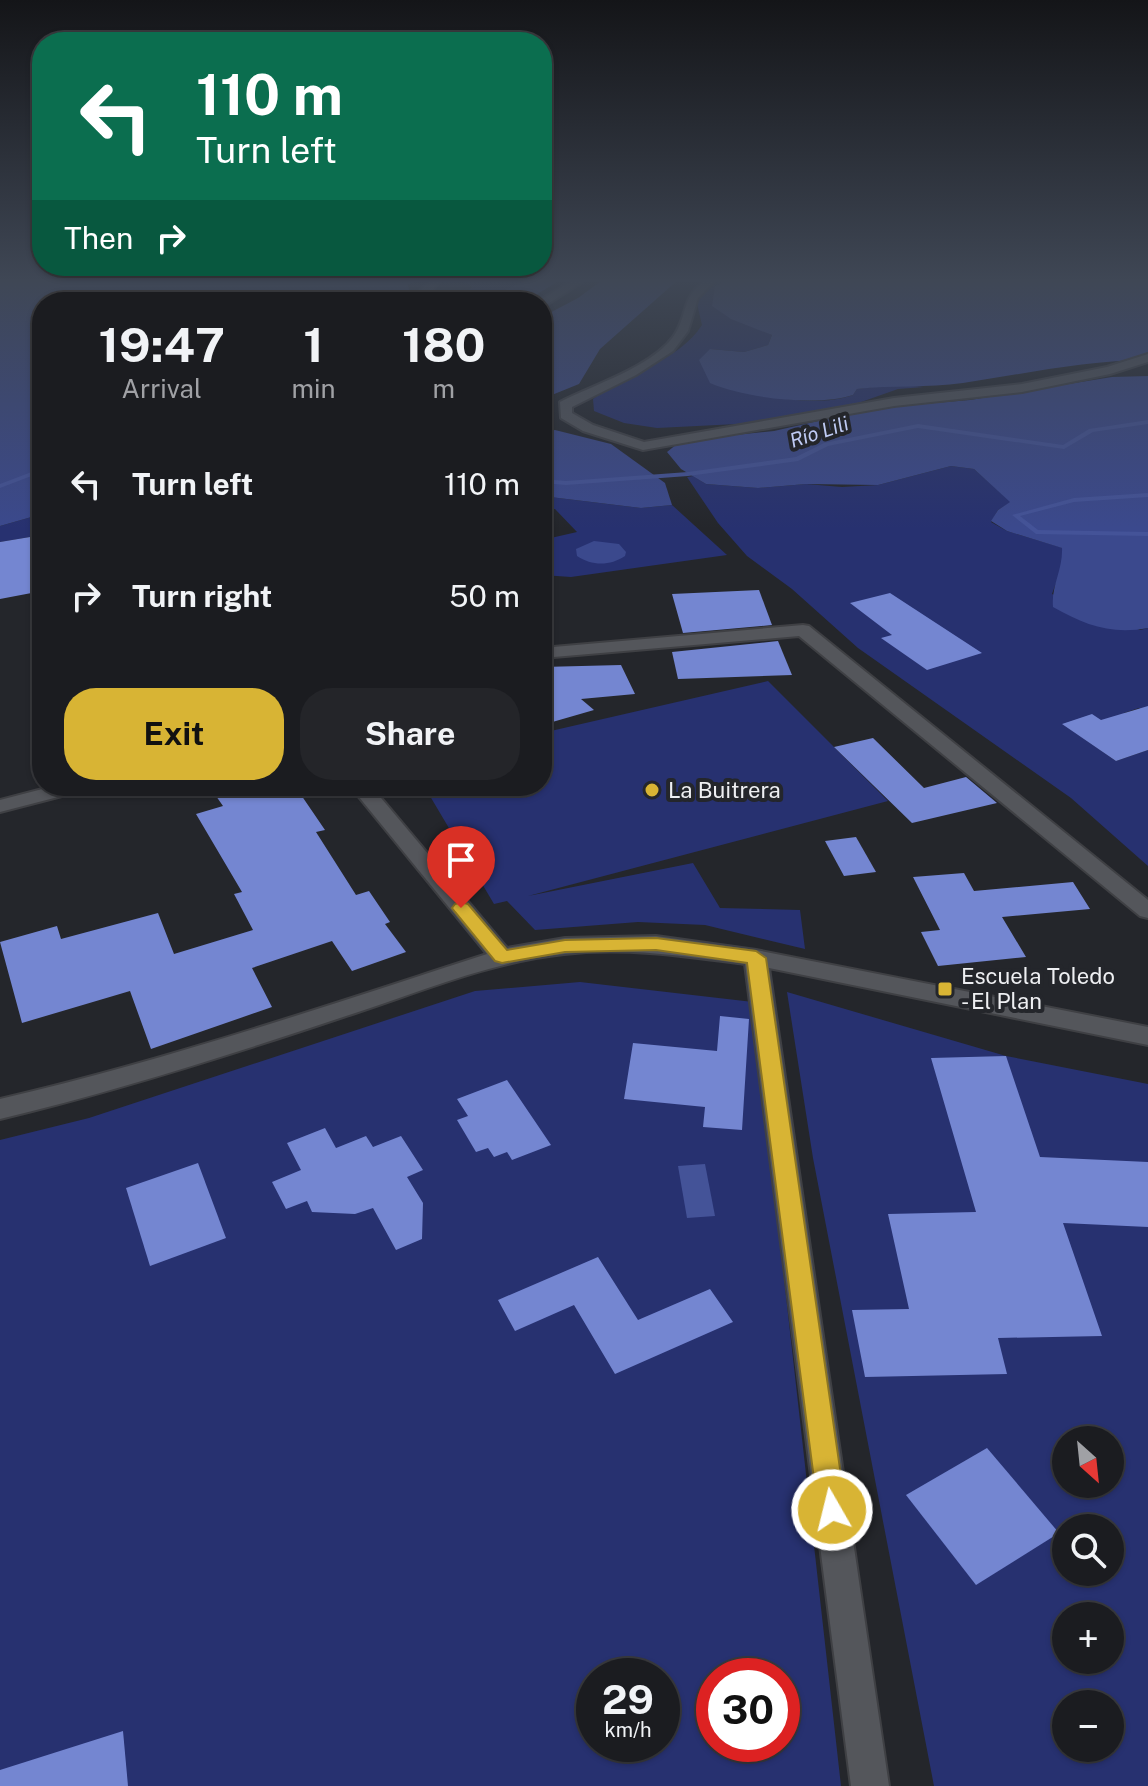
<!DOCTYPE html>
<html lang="en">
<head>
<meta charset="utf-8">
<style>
  body { margin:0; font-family:"Public Sans",sans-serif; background:#242529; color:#f1f3f6; height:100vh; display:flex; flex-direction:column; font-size:30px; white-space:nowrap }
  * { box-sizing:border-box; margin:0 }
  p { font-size:26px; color:#a0a1a5 }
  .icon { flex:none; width:44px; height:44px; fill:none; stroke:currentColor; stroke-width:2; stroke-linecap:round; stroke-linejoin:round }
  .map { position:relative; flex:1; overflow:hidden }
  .panel { position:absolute; left:32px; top:292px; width:520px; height:504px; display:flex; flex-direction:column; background:#1b1c20; border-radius:32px; box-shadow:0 2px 6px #0004,0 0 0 2px #393a3e }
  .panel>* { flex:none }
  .hud { position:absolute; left:32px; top:32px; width:520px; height:244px; border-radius:32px; box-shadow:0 2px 6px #0004,0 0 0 2px #393a3e; background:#0b6e4f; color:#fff; overflow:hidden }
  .needle { width:52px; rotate:153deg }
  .controls { position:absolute; left:1052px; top:1426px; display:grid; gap:16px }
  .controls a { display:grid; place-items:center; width:72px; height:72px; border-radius:50%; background:#1b1c20; box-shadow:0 2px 6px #0004,0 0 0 2px #393a3e; font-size:40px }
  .speed { position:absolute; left:576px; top:1658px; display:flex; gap:16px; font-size:40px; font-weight:700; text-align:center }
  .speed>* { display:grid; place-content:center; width:104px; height:104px; border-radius:50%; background:#1b1c20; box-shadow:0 2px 6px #0004,0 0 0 2px #393a3e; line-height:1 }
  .speed small { font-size:20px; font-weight:400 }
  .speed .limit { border:12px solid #d22; background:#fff; color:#111 }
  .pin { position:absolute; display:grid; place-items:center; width:68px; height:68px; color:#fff; margin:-82px -34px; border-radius:50% 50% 50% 0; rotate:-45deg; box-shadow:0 0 8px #0007 }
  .pin .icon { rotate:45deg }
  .me { position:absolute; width:88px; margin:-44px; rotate:352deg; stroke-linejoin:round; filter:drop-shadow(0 0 6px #0008) }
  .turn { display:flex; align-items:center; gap:28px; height:168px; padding:0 32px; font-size:36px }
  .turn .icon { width:104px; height:104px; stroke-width:2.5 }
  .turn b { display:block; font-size:56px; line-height:68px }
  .then { display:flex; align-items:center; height:76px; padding:0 32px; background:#0003; gap:16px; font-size:30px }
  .eta { display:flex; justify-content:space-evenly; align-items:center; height:136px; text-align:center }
  .eta b { font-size:48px; font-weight:700; line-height:56px }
  .action { display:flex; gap:16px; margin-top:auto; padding:16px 32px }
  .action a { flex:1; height:92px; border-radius:32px; background:#d8b434; color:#111; font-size:32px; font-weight:700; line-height:92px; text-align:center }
  .action a+a { background:#242529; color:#f1f3f6 }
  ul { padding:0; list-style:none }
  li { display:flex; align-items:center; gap:24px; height:112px; padding:0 32px }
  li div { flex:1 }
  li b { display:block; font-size:30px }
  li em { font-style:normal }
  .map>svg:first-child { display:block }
  .green { fill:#273170; fill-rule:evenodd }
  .forest { fill:#3b498d }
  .water { fill:#445398 }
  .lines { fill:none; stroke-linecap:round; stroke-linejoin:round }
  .stream { fill:#445398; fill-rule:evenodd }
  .building { fill:#7486d1 }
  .minor-casing { stroke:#3f4044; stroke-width:4 }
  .minor { fill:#54565b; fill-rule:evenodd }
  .route { fill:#d8b434; stroke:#8c7522; stroke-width:2 }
  .poi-dot { fill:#d8b434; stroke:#24262b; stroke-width:3 }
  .labels { text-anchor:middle; stroke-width:8; stroke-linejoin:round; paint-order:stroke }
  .far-water-label { font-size:20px; font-style:italic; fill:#bfcbf3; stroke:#24262b }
  .poi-label { font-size:22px; fill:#eeeff2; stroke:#24262b; text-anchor:start }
</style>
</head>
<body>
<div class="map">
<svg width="1148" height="1786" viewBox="0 0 1148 1786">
  <rect width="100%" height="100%" fill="#24262b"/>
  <g class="green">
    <path d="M449,279H527L485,300L445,302L438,291L468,292L472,286L464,282L442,283Z"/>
    <path d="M705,279H732L715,286L756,327L772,335L768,345L744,352L710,349L742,392C778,398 819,407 853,395L857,389L896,384L924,387L898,389L847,407L737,424L657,428L624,423L594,411L593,399C627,373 678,362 702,325L695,295L697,285Z"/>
    <path d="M951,466L974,469L1011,502L998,510L991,522L1007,531L1063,548V564L1052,594L1140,630L1148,628V714L1139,708L1124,713L1138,724H1063L1116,761L1148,750V866L1071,798L858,648L792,589L747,556L718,523L687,477L693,476L706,484L758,488L806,484L842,487L878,485Z"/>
    <path d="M542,496L641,508L672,505L727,555L571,577L542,575V540L577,532L555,509L542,511Z"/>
    <path d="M42,514V535L0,542V526Z"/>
    <path d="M768,681L888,801L528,896L693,863L720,908L800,910L805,949L705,925L638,922L535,930L507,901L494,904L424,786H542V733Z"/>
    <path d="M580,982L753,1002L841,1786H0V1140L89,1118L475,991ZM594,1676H662V1744H594ZM714,1676H782V1744H714Z"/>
    <path d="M787,992L1006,1056L1148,1084V1786H934L813,1158ZM1066,1440H1110V1484H1066ZM1066,1528H1110V1572H1066ZM1066,1616H1110V1660H1066ZM1066,1704H1110V1748H1066Z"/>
  </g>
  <g class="forest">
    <path d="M0,279H418L408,285L412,302H42V514L0,526Z"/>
    <path d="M527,279H562L524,302H472L485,300Z"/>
    <path d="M604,279H679L600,349L579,384L542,399V317L578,298Z"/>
    <path d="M732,279H1148V360C1086,360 1024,374 963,383C927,388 892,385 857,389L853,395C817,407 745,398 710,383L699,360L710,349L744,352L768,345L772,335L731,319L712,306L715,286Z"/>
    <path d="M1148,376V628C1111,635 1085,625 1053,607C1051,586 1063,570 1062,548L1007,531L991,521L998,510L1010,502L974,469L951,466L878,485L806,484L758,488L706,484L681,469L667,452L677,444L706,438L774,431L876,408L970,400L1112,377Z"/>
    <path d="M555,430L611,444L665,483L672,505L641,508L542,496V432Z"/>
    <path d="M594,541L619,544L626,552L625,556C610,566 592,566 577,556L576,549Z"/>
  </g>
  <path class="water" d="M705,1164L715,1216L687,1218L678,1166Z"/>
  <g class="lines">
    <g class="stream">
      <path d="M1148,420V424L1093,432L1064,449L918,428L828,446L798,461L688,476L566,485L542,483V479L566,481L688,472L796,457L824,443L918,424L1063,445L1089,429Z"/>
      <path d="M42,468V472L0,488V484Z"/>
      <path d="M1148,493V497L1074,502L1020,516L1038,530L1148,532V536L1036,534L1012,515L1074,498Z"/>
    </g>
  </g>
  <g class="building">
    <path d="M42,535V591L0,599V542Z"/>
    <path d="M759,590L772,625L683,633L672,594Z"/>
    <path d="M890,593L982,653L927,670L881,638L892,635L850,603Z"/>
    <path d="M778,641L792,675L678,679L672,652Z"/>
    <path d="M621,665L635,694L581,699L594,710L542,725V667Z"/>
    <path d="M1148,706V750L1116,761L1062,724L1092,714L1101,720Z"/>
    <path d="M873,738L924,788L966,777L997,803L912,823L834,747Z"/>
    <path d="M209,786H295L325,830L316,832L356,895L369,891L390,922L385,924L406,952L352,971L332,941L252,968L272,1007L151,1049L130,991L22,1023L0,942L57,926L61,939L158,913L174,954L253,930L234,894L242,892L196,814L223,806Z"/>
    <path d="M856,837L876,872L844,876L825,841Z"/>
    <path d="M964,873L974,891L1073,882L1090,909L1002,917L1026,957L938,966L921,932L940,930L913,877Z"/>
    <path d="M720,1016L749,1019L742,1130L703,1127L705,1107L624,1099L633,1043L717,1051Z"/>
    <path d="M1006,1056L1040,1157L1148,1162V1227L1063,1223L1102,1336L998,1338L1007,1374L865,1377L852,1310L909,1309L888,1214L976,1212L931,1058Z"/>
    <path d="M507,1080L551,1145L512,1160L507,1152L494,1157L488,1148L476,1152L457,1120L468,1116L457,1099Z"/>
    <path d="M325,1128L336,1148L366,1136L373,1147L401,1136L423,1170L407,1177L423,1203L422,1239L396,1250L373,1208L355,1214L312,1212L307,1201L286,1209L272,1182L301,1170L287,1143Z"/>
    <path d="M198,1163L226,1238L150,1266L126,1188Z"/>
    <path d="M598,1257L638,1320L710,1289L733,1322L615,1374L574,1305L515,1331L498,1300Z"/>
    <path d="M987,1448L1059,1533L976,1585L906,1495Z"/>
    <path d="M123,1731L128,1786H0V1770Z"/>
  </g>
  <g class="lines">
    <defs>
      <g id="minor">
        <path d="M431,279H442L430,293L432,302H420L418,293Z"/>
        <path d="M575,279H587L546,305L537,302Z"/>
        <path d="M706,279H717L698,298L688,331L673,351L636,375L572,407V413L593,425L644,442L894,398L1022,384L1107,367L1148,354V362L1110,374L1022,392L894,406L643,450L583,431L561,418L560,402C593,385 651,367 673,337C689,315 679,300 706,279Z"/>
        <path d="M803,625L809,626L1148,900V918L1140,916L799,636L542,658V648Z"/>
        <path d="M54,786H88L85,790L0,812V800Z"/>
        <path d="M350,786H371L507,948L565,938L656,936L756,950L1148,1027V1045L769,968L889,1786H851L745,964C685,956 625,947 564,954C488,962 415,994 343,1017C230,1055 116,1091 0,1119V1099C165,1061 326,1006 487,954Z"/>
      </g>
    </defs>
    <use href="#minor" class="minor-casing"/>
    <use href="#minor" class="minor"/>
  </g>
  <linearGradient id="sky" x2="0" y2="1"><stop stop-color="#141518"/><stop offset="0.53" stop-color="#3f4755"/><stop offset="1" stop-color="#3f4755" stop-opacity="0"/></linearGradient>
  <rect width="1148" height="529" fill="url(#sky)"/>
  <path class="route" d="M461,902L468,904L507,950L565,940L656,938L756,951L766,958L846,1510L842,1519L832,1523L822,1519L818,1510L747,963L656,950L565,952L502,963L495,961L455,912L452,908L455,904Z"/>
  <g class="poi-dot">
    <circle cx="652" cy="790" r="8"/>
    <rect x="937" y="981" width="16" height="16" rx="4"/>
  </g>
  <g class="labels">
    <g class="far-water-label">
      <text transform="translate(819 432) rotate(-18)" y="7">Río Lili</text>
    </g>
    <g class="poi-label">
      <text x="668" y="798">La Buitrera</text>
      <text x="961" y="984">Escuela Toledo<tspan x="961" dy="25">- El Plan</tspan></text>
    </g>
  </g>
</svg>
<div class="controls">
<a><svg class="needle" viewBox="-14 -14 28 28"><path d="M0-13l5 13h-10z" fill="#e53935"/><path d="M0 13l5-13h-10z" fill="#a0a1a5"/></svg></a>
<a><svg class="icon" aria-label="search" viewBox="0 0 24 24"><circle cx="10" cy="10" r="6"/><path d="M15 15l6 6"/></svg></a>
<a>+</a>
<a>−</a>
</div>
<div class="speed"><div>29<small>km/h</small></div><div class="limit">30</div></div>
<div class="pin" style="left:461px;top:908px;background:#d93025"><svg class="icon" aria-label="arrive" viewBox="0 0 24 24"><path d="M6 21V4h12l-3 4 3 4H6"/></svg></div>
<svg class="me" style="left:832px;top:1510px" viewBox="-20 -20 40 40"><circle r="17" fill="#d8b434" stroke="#fff" stroke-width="3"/><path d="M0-11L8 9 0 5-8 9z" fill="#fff"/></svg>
<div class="hud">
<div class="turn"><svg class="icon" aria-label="left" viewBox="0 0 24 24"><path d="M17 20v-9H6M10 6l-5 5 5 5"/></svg><div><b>110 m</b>Turn left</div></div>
<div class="then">Then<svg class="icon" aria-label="right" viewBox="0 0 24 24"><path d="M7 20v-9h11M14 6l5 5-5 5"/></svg></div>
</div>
<section class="panel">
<div class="eta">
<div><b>19:47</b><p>Arrival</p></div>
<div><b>1</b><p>min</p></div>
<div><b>180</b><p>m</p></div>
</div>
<ul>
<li><svg class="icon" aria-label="left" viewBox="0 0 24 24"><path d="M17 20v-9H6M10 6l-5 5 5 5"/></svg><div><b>Turn left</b></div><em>110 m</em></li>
<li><svg class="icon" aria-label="right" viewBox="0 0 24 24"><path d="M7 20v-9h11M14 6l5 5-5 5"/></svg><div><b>Turn right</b></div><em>50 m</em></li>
</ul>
<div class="action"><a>Exit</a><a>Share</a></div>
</section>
</div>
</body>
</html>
